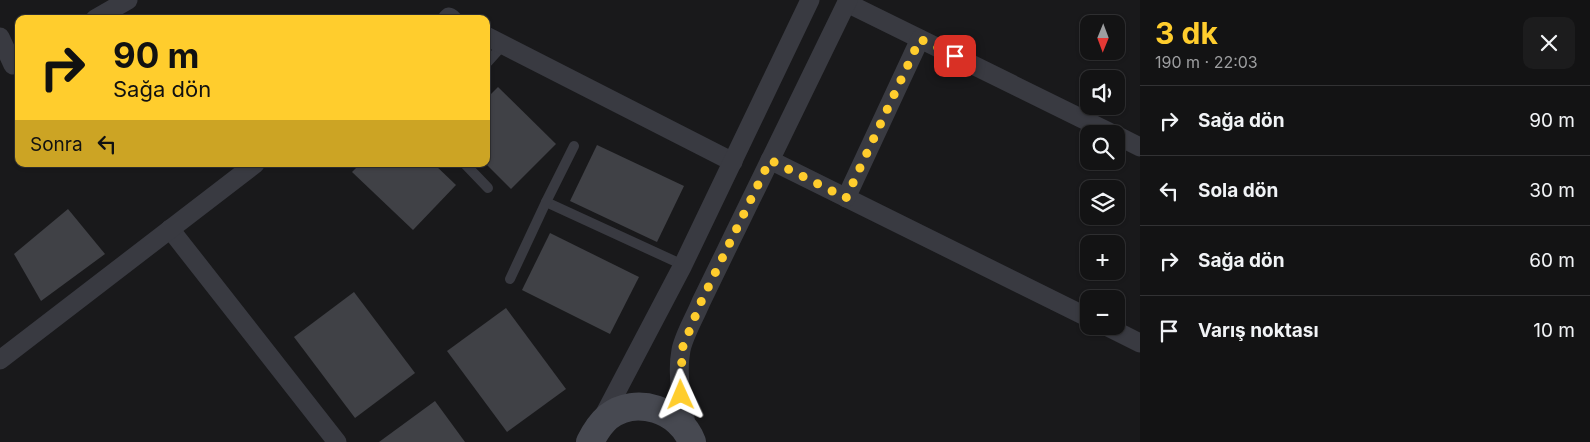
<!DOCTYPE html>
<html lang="tr">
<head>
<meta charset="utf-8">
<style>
  body { margin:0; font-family:Inter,sans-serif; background:#1c1c1d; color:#f1f3f6; height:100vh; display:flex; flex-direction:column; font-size:19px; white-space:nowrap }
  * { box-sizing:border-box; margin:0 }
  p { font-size:16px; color:#9d9ea0 }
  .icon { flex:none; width:28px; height:28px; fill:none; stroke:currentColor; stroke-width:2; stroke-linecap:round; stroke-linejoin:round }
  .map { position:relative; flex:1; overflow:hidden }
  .drawer { display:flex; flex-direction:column; background:#131314; width:450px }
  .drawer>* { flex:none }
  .top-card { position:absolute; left:15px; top:15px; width:475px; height:152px; border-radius:10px; box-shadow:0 1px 4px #0004,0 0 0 1px #323234; background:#ffcd2d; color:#111; overflow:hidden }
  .needle { width:32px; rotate:181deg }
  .tools { position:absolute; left:1080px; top:15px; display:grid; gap:10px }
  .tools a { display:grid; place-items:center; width:45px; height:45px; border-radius:10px; background:#131314; box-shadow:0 1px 4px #0004,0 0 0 1px #323234; font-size:25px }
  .pin { position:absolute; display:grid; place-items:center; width:42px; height:42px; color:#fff; margin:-21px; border-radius:10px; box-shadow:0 2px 8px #0006 }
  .me { position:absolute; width:55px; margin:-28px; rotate:359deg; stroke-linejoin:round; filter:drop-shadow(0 0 4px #0008) }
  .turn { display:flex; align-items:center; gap:18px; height:105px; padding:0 15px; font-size:22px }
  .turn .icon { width:65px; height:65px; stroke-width:2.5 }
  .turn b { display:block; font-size:35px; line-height:42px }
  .then { display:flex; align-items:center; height:48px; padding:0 15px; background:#0003; gap:10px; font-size:19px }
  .round { display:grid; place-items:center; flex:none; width:52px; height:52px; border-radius:10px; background:#1c1c1d }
  .headline { display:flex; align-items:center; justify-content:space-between; height:85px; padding:0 15px }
  h1 { font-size:30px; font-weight:700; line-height:38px; color:#ffcd2d }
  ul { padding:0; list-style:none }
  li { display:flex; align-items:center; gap:15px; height:70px; padding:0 15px; border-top:1px solid #323234 }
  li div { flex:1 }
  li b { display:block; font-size:19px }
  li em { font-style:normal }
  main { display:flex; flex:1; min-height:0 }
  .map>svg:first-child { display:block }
  .building { fill:#404146 }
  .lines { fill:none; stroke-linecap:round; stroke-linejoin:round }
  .lane { stroke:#393a41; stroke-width:10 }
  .street { stroke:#393a41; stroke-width:19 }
  .secondary { stroke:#474951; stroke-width:28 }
  .route { stroke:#ffcd2d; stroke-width:9; stroke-dasharray:0 16.2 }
</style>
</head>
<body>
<main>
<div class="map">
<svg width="1140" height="442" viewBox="0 0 1140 442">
  <rect width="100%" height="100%" fill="#19191b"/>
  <g class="building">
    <path d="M498,87L556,144L511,189L486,164V99Z"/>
    <path d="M597,145L684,186L657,242L570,201Z"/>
    <path d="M360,164H434L456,185L413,230L352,172Z"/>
    <path d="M68,209L105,254L41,301L14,254Z"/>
    <path d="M550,233L639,277L610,334L522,290Z"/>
    <path d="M354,292L415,373L355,418L294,337Z"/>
    <path d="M506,308L566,389L507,432L447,351Z"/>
    <path d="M435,401L465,442H379Z"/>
  </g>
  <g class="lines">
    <g class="lane">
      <path d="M486,64L503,45"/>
      <path d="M465,164L488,188"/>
      <path d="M546,202L683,265"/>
      <path d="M510,279L546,202L574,146"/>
    </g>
    <g class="street">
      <path d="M847,3L1113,134"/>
      <path d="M95,19L128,0"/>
      <path d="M447,19L449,17L452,19"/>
      <path d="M486,36L733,162"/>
      <path d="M0,37L13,65"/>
      <path d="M1116,135L1140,147"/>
      <path d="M770,160L1089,318"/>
      <path d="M846,198L920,39"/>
      <path d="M170,229L337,442"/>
      <path d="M1106,326L1140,343"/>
      <path d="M0,360L255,164"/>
      <path d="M602,419L683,265L810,0"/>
      <path d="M688,432C682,407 676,376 681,350C684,335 695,317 701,302L848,0"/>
    </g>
    <path class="secondary" d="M590,442C595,432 600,424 608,417C636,395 680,410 692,442"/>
  </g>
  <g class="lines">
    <path class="route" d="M681,395L682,349L701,302L770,160L846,198L920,39L955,56"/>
  </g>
</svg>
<div class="tools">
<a><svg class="needle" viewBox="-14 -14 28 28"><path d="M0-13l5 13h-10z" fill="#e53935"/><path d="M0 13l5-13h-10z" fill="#9d9ea0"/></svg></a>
<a><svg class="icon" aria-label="sound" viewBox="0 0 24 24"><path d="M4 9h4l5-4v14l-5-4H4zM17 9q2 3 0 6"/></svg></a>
<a><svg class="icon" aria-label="search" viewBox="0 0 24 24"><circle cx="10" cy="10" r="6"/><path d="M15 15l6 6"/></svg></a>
<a><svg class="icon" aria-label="layers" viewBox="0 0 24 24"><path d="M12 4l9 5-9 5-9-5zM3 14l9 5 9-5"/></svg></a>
<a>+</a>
<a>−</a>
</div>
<div class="pin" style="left:955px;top:56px;background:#d93025"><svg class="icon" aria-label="arrive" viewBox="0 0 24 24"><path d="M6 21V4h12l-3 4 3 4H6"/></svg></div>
<svg class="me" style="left:681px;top:395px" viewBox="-20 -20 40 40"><path d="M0-17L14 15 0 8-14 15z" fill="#ffcd2d" stroke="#fff" stroke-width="4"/></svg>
<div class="top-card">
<div class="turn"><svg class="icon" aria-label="right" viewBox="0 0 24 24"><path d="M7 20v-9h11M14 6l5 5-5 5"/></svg><div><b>90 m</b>Sağa dön</div></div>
<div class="then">Sonra<svg class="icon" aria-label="left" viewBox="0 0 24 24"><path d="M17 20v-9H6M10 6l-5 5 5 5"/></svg></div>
</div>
</div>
<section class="drawer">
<div class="headline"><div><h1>3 dk</h1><p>190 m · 22:03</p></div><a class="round"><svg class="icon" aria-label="close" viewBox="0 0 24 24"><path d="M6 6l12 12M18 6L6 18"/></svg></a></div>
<ul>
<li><svg class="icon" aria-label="right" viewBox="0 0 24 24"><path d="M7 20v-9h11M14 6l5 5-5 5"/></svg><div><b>Sağa dön</b></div><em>90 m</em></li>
<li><svg class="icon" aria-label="left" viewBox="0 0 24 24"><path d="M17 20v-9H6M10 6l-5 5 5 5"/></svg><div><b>Sola dön</b></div><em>30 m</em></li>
<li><svg class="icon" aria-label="right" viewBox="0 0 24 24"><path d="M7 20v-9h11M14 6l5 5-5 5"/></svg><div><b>Sağa dön</b></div><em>60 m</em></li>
<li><svg class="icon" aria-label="arrive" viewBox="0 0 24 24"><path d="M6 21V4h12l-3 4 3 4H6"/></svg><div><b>Varış noktası</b></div><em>10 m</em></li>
</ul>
</section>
</main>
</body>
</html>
